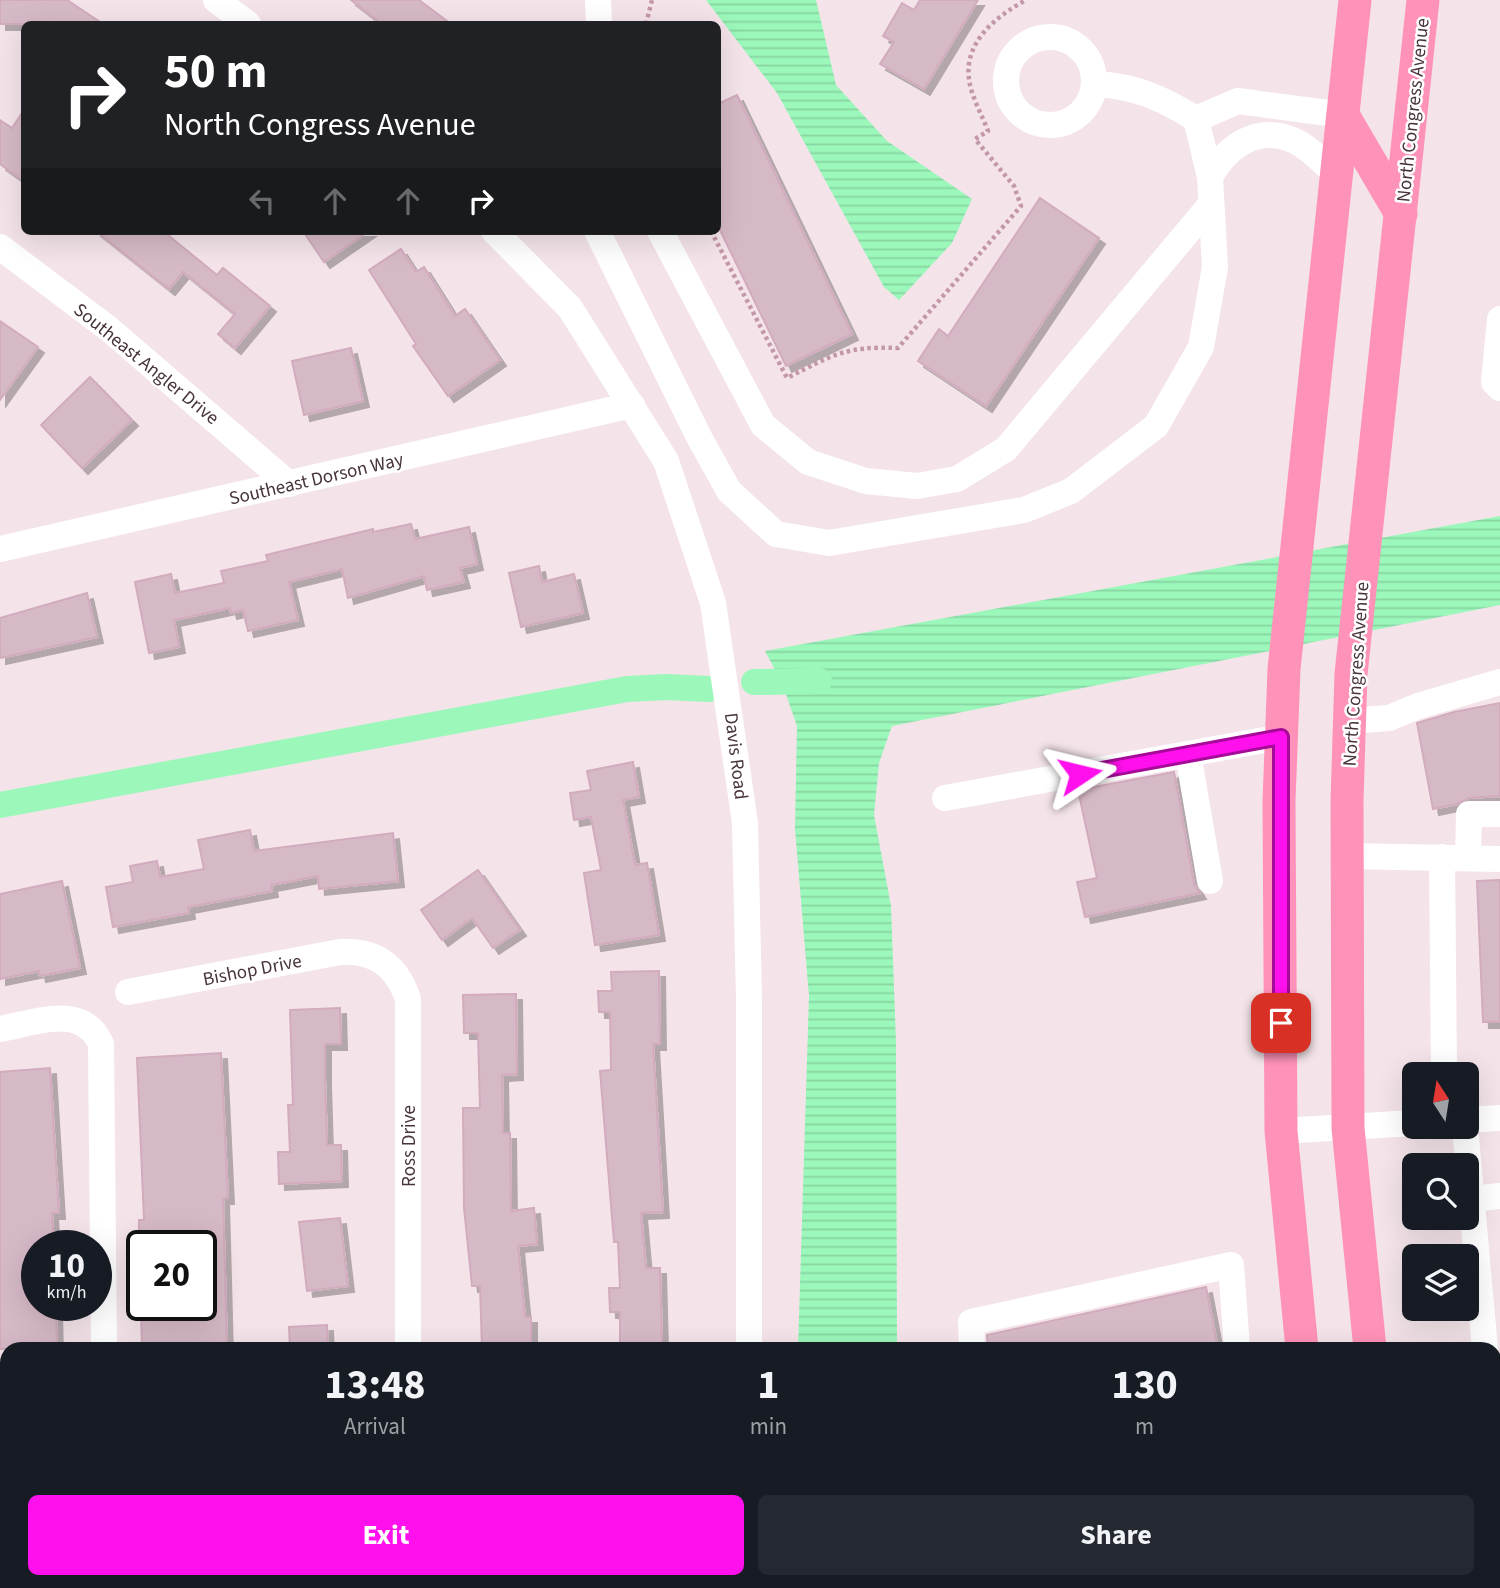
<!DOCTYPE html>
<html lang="en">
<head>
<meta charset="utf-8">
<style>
  body { margin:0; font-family:"Source Sans 3",sans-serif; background:#242831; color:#f1f3f6; height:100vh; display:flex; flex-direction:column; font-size:26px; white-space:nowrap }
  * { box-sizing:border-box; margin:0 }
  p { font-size:23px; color:#9ea1a6 }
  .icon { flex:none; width:38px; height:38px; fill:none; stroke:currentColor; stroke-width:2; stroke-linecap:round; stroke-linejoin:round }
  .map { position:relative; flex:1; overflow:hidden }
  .drawer { position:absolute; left:0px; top:1342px; width:1502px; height:247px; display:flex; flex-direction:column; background:#171b24; border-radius:21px 21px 0 0; box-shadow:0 7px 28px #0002 }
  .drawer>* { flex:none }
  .top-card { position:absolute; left:21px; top:21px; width:700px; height:214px; border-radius:10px; box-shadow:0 7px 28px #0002; background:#202124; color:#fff; overflow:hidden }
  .needle { width:46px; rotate:348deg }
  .tools { position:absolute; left:1402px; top:1062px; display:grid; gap:14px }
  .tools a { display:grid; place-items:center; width:77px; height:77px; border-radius:10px; background:#171b24; box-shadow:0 7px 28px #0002; font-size:35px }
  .speed { position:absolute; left:21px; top:1230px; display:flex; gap:14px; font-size:35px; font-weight:700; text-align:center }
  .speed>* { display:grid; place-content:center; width:91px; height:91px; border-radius:50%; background:#171b24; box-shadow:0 7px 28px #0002; line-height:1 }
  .speed small { font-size:18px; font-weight:400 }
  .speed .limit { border:4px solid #111; border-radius:10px; background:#fff; color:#111 }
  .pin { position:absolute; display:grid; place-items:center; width:60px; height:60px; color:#fff; margin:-30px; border-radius:14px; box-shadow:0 4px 10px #0006 }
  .me { position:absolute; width:77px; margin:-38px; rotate:80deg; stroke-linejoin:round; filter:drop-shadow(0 0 5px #0008) }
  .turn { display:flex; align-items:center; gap:24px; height:147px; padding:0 28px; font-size:32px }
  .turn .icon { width:91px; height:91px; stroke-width:2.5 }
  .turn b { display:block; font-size:49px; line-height:60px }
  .lanes { display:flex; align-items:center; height:66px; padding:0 28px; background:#0003; justify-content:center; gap:35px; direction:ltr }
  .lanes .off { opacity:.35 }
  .eta { display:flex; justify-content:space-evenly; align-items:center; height:119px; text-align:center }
  .eta b { font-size:42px; font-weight:700; line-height:49px }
  .cta { display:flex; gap:14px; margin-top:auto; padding:14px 28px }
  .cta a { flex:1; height:80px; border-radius:10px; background:#ff10ec; color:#fff; font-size:28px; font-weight:700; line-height:80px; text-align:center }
  .cta a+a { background:#242831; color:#f1f3f6 }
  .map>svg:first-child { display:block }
  .water { fill:url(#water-rules) }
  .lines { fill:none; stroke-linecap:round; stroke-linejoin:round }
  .canal { stroke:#9bf7ba; stroke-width:26 }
  .building { fill:#d6b9c7; stroke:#d2abbd; stroke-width:2; filter:url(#shadow) }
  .path { stroke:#c396a9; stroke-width:4.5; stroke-dasharray:3.5 3.5; stroke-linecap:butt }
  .minor { stroke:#fff; stroke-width:26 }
  .major { stroke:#ff92b9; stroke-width:33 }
  .route-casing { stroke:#a60a99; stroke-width:18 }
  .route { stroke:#ff10ec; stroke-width:12 }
  .labels { text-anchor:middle; stroke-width:5; stroke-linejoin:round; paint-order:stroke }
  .street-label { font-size:19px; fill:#47343c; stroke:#fff }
</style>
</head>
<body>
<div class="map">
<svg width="1500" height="1588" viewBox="0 0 1500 1588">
  <defs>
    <pattern id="water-rules" width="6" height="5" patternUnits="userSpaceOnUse" patternTransform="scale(1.75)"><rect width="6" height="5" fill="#9bf7ba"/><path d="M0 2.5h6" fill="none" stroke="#87d4a1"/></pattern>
    <filter id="shadow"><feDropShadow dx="6" dy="6" stdDeviation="0" flood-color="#0004"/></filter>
  </defs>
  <rect width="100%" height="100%" fill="#f4e4ea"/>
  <g class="water">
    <path d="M706,0H816L836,85L887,141L972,199L952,243L899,300L884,287L777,93Z"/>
    <path d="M1500,516V605L892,726L879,763L874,815L891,906L896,1041L897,1349H798L809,996L795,829L797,726L782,683L765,651Z"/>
    <rect x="798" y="1582" width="100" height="6"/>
  </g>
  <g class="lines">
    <g class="canal">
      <path d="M754,682L819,681"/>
      <path d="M0,805L627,689L667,687L708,689"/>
    </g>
  </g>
  <g class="building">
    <path d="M0,0H67L103,24H0Z"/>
    <path d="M351,0H419L451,24H382Z"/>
    <path d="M920,0H978L924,89L880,64L894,42L883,36L902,3L914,10Z"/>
    <path d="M737,95L852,334L786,366L718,226V104Z"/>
    <path d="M24,110V181L0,164V120L12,128Z"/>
    <path d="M1040,198L1099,238L986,406L918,361L939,329L948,336Z"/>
    <path d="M96,231H163L217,275L223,268L270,306L235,348L218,334L235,314L183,272L169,289Z"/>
    <path d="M303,231H369L324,262Z"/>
    <path d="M401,249L416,272L424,267L455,316L465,309L500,360L448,396L413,346L416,344L369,270Z"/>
    <path d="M0,321L38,347L0,400Z"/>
    <path d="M351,348L363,401L304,415L292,361Z"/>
    <path d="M90,377L132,420L82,468L41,425Z"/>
    <path d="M411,524L415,539L469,527L477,564L460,568L464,582L427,590L424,576L348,598L342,569L289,582L298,620L248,631L243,610L231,613L230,608L174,620L179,647L149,653L135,582L171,574L175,593L224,583L221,571L268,561L266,555L373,529V532Z"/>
    <path d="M539,566L542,582L574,574L583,613L521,627L509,573Z"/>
    <path d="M87,593L97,637L0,658V618Z"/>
    <path d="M1500,703V796L1468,798L1457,804L1433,809L1417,723L1454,712Z"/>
    <path d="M633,762L639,797L623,800L635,865L647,863L659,935L595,945L584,873L601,870L591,817L574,820L570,793L591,790L587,771Z"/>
    <path d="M1174,772L1194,884L1200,893L1085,917L1077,882L1097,878L1078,790Z"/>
    <path d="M250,830L254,851L393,833L398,881L319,889L318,876L271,885L272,891L188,907L189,913L113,927L106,887L133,882L130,866L157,861L160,877L204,869L198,840Z"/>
    <path d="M478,870L520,930L493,948L472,918L442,940L421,910Z"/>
    <path d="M1500,880V1022H1483L1477,881Z"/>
    <path d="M62,881L80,968L40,976L39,971L0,979V894Z"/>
    <path d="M659,971L660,1044H653L663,1212L641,1213L646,1268H660L662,1343L620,1345V1312H610L609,1288H620L618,1242H614L600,1071L611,1070L610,1012H599L598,991H612L611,972Z"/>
    <path d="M516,994L517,1074L502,1075L503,1133H510L511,1211L534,1208L537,1244L518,1246L525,1317H531V1349H482L480,1286H472L464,1208L463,1108H480L478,1033H464L463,995Z"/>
    <path d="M340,1008L341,1044H325V1080L327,1145H341L342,1181L279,1184L278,1152H290L288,1105H293L290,1010Z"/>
    <path d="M221,1053L228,1198H223L227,1349H142L141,1306H201V1246H139V1220H144L137,1058Z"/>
    <path d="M50,1068L59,1213H52L54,1246H37V1306H56L57,1349H0V1072Z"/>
    <path d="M340,1218L348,1286L307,1291L299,1222Z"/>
    <path d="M1206,1287L1218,1349H988L987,1335Z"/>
    <path d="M327,1325L328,1349H290L289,1327Z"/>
  </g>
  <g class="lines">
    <g class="path">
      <path d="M646,24L652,0"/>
      <path d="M711,231L787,378C833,355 844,346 898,348L1021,206L1014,186L975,139L988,131C982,115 971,96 969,79C964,41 997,16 1026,0"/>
    </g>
    <g class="minor">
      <path d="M216,0L248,24"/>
      <path d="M598,0L599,24"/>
      <circle cx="1050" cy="81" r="44"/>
      <path d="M1196,119L1238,101L1343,115"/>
      <path d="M1210,177C1227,146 1258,124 1295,141C1310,148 1324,164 1337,175"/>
      <path d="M494,231L570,308L666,461L713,603L745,823L749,1000V1349"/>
      <path d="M597,231L699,437L729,491L776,534L829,543L1024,510L1071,491L1156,426L1201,347L1215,267L1210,177L1196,119C1162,98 1135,86 1095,84"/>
      <path d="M660,231L763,425L808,462L866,481L917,486L957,479L1006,449L1211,204"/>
      <path d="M0,247L109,329L289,484"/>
      <path d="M1500,319L1494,382L1500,388"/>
      <path d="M0,549L632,405"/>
      <path d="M1349,721L1389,718L1418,706L1500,682"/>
      <path d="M1188,754L1210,881"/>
      <path d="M945,798L1281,737"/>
      <path d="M1347,856L1500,859"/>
      <path d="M1442,857L1444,1074"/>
      <path d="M1468,858L1469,814H1500"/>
      <path d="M128,992L340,952C375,950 397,966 408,999V1349"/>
      <path d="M0,1029C34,1023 83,1002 101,1044L104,1349"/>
      <path d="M1466,1120L1500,1118"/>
      <path d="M1465,1127L1485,1349"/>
      <path d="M1281,1131L1414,1123"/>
      <path d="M1471,1199L1500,1196"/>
      <path d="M972,1349L971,1322L1231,1265L1237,1349"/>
      <path d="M1494,1461L1500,1506"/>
      <path d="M106,1582V1588"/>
      <path d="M408,1582V1588"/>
      <path d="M432,1588L463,1582"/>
      <path d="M748,1588V1582"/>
    </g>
    <g class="major">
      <path d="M1343,115L1401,214"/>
      <path d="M1302,1349L1281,1131L1279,801L1284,669L1355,0"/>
      <path d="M1370,1349L1348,1128L1347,801L1351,674L1423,0"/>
      <path d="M1338,1582L1339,1588"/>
      <path d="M1406,1582L1407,1588"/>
    </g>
  </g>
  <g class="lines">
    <defs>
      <path id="route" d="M1080,774L1281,737V1023"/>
    </defs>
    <use href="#route" class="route-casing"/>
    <use href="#route" class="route"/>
  </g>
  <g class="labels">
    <g class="street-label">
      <text transform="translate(1412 110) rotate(-84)" y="7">North Congress Avenue</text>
      <text transform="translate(147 363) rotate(39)" y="7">Southeast Angler Drive</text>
      <text transform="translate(316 478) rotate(-13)" y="7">Southeast Dorson Way</text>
      <text transform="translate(1355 674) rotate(-86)" y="7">North Congress Avenue</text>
      <text transform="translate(737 756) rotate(83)" y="7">Davis Road</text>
      <text transform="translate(252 969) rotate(-11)" y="7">Bishop Drive</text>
      <text transform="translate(408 1146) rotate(-90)" y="7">Ross Drive</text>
    </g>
  </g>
</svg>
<div class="tools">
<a><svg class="needle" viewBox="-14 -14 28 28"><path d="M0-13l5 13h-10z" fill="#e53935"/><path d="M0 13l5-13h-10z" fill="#9ea1a6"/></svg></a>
<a><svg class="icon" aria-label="search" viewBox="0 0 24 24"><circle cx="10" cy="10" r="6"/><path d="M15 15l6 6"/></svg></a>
<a><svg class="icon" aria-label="layers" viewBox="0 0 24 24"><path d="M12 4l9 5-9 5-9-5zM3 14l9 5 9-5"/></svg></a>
</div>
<div class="speed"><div>10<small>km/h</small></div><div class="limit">20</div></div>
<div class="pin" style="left:1281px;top:1023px;background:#d93025"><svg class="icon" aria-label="arrive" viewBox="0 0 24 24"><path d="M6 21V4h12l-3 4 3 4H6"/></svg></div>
<svg class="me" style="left:1080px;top:774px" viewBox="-20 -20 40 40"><path d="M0-17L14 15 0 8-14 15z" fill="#ff10ec" stroke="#fff" stroke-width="4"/></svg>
<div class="top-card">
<div class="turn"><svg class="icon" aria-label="right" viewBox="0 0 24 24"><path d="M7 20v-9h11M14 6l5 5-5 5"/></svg><div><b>50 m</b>North Congress Avenue</div></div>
<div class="lanes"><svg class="icon off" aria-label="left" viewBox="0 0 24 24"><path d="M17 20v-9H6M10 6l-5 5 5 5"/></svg><svg class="icon off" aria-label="ahead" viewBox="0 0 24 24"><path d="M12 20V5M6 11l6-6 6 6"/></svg><svg class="icon off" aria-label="ahead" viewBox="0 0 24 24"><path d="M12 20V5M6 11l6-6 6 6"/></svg><svg class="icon" aria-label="right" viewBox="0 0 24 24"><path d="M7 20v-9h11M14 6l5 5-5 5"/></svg></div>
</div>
<section class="drawer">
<div class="eta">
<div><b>13:48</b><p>Arrival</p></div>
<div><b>1</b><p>min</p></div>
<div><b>130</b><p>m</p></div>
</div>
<div class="cta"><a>Exit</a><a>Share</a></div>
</section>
</div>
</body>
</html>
